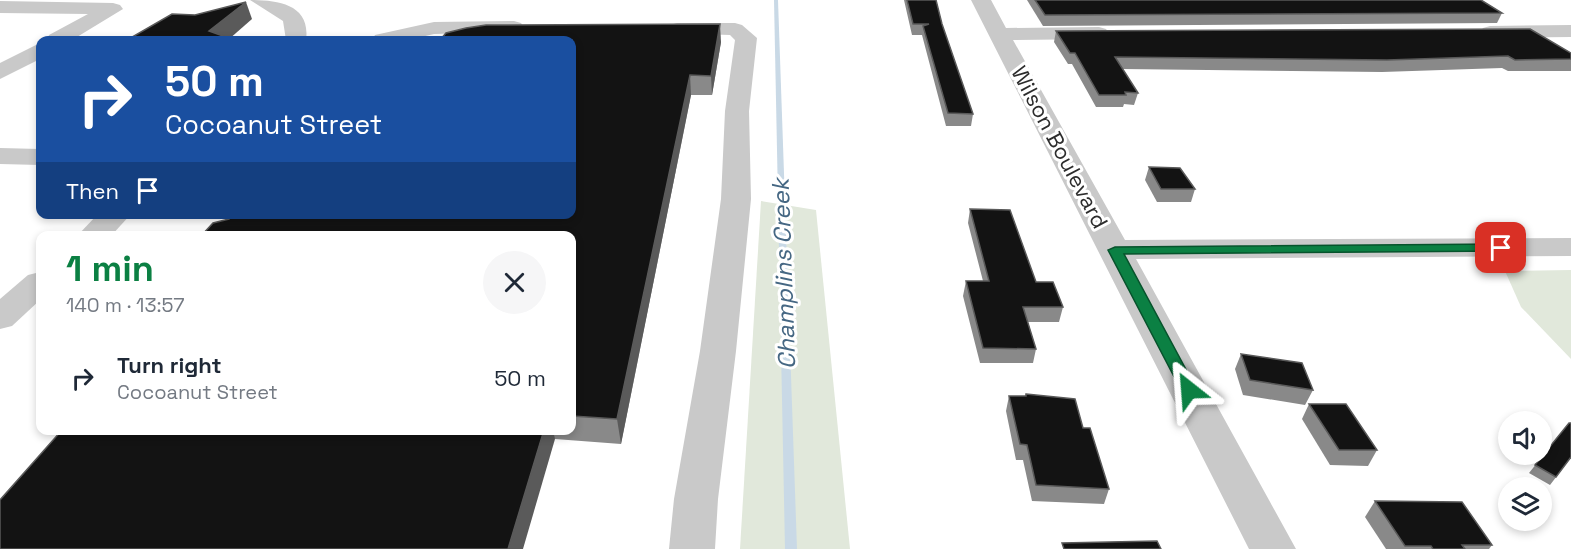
<!DOCTYPE html>
<html lang="en">
<head>
<meta charset="utf-8">
<style>
  body { margin:0; font-family:"Space Grotesk",sans-serif; background:#f6f6f7; color:#1f2937; height:100vh; display:flex; flex-direction:column; font-size:22px; white-space:nowrap }
  * { box-sizing:border-box; margin:0 }
  p { font-size:20px; color:#747a83 }
  .icon { flex:none; width:33px; height:33px; fill:none; stroke:currentColor; stroke-width:2; stroke-linecap:round; stroke-linejoin:round }
  .map { position:relative; flex:1; overflow:hidden }
  .details { position:absolute; left:36px; top:231px; width:540px; height:204px; display:flex; flex-direction:column; background:#fff; border-radius:12px; box-shadow:0 3px 9px #0003 }
  .details>* { flex:none }
  .top-card { position:absolute; left:36px; top:36px; width:540px; height:183px; border-radius:12px; box-shadow:0 3px 9px #0003; background:#1a4fa0; color:#fff; overflow:hidden }
  .fabs { position:absolute; left:1498px; top:411px; display:grid; gap:12px }
  .fabs a { display:grid; place-items:center; width:54px; height:54px; border-radius:50%; background:#fff; box-shadow:0 3px 9px #0003; font-size:30px }
  .pin { position:absolute; display:grid; place-items:center; width:51px; height:51px; color:#fff; margin:-26px; border-radius:12px; box-shadow:0 3px 9px #0006 }
  .me { position:absolute; width:66px; margin:-33px; rotate:332deg; stroke-linejoin:round; filter:drop-shadow(0 0 4px #0008) }
  .turn { display:flex; align-items:center; gap:21px; height:126px; padding:0 30px; font-size:27px }
  .turn .icon { width:78px; height:78px; stroke-width:2.5 }
  .turn b { display:block; font-size:42px; line-height:51px }
  .then { display:flex; align-items:center; height:57px; padding:0 30px; background:#0003; gap:12px; font-size:22px }
  .round { display:grid; place-items:center; flex:none; width:63px; height:63px; border-radius:32px; background:#f6f6f7 }
  .headline { display:flex; align-items:center; justify-content:space-between; height:102px; padding:0 30px }
  h1 { font-size:36px; font-weight:800; line-height:45px; color:#0b8043 }
  ul { padding:0; list-style:none }
  li { display:flex; align-items:center; gap:18px; height:90px; padding:0 30px }
  li div { flex:1 }
  li b { display:block; font-size:22px }
  li em { font-style:normal }
  .map>svg:first-child { display:block }
  .green { fill:#e1e8db }
  .lines { fill:none; stroke-linecap:round; stroke-linejoin:round }
  .stream { fill:#c9d9e6; fill-rule:evenodd }
  .minor { fill:#c9c9c9; fill-rule:evenodd }
  .wall { fill:#898989 }
  .shaded-wall { fill:#5a5a5a }
  .building { fill:#131313; stroke:#5a5a5a; stroke-width:1.5 }
  .route { fill:#0b8043; stroke:#07532c; stroke-width:1.5 }
  .labels { text-anchor:middle; stroke-width:6; stroke-linejoin:round; paint-order:stroke }
  .street-label { font-size:22px; fill:#2c2c2c; stroke:#fff }
  .water-label { font-size:24px; font-style:italic; fill:#456783; stroke:#fff }
</style>
</head>
<body>
<div class="map">
<svg width="1571" height="549" viewBox="0 0 1571 549">
  <rect width="100%" height="100%" fill="#fff"/>
  <g class="green">
    <path d="M761,201L816,210L850,549H740Z"/>
    <path d="M1571,270V359L1521,307L1505,271Z"/>
  </g>
  <g class="lines">
    <path class="stream" d="M774,0H778L797,549H785Z"/>
    <g class="minor">
      <path d="M250,0C277,0 311,4 306,40H286L283,21Z"/>
      <path d="M971,0H991L1006,28L1099,27L1106,29L1109,33L1106,37L1099,39L1013,40L1125,240L1571,238V256L1136,259L1296,549H1249Z"/>
      <path d="M0,1L113,3L120,5L123,9L72,40H47L49,35L88,14L0,13Z"/>
      <path d="M514,21L521,23L524,27L521,31L434,34L408,40H372L375,35L434,22Z"/>
      <path d="M677,23H735L742,25L757,38L749,111L751,199L736,351L718,499L715,549H669L674,499L700,351L721,199L725,111L735,40L730,35L670,33L667,29L670,25Z"/>
      <path d="M1571,25V37L1490,38L1483,36L1480,32L1483,28L1490,26Z"/>
      <path d="M40,43V59L0,79V63Z"/>
      <path d="M0,148L40,149V165L0,164Z"/>
      <path d="M98,214H131L111,236H77Z"/>
      <path d="M40,272V300L12,326L0,329V299L28,275Z"/>
    </g>
  </g>
  <g class="wall">
    <path d="M904,0H936L942,24L973,114L971,126H946L922,35H912Z"/>
    <path d="M1027,0H1481L1502,13L1497,23L1043,26Z"/>
    <path d="M1056,31L1571,53V71H1508L1502,68L1382,72L1122,69L1138,93L1134,105L1124,104L1123,107H1096L1072,64H1068L1054,42Z"/>
    <path d="M446,33L721,42L712,95H691L621,444L555,439L61,432L60,430H572V214Z"/>
    <path d="M1149,167L1195,189L1191,202H1157L1145,180Z"/>
    <path d="M970,209L1036,282L1063,307L1059,322H1028L1036,349L1033,363H980L963,296L966,281H983L968,223Z"/>
    <path d="M1241,354L1313,390L1305,405L1243,395L1235,369Z"/>
    <path d="M1026,394L1083,428L1109,489L1104,504L1032,501L1023,460H1016L1006,411L1009,396H1025Z"/>
    <path d="M1309,404L1377,450L1368,466L1330,465L1302,419Z"/>
    <path d="M1569,423H1571V459H1570L1550,485L1529,473Z"/>
    <path d="M1375,501L1492,545L1489,549H1386L1365,517Z"/>
  </g>
  <g class="shaded-wall">
    <path d="M246,2L252,19L228,40H213L209,31Z"/>
    <path d="M720,24L721,42L712,95L711,76Z"/>
    <path d="M690,75L691,95L621,444L617,419Z"/>
    <path d="M544,430H553L555,439L523,549H508Z"/>
  </g>
  <g class="building">
    <path d="M907,0H936L942,24L973,114L948,113L923,26L929,24H913Z"/>
    <path d="M1035,0H1481L1502,13L1045,15Z"/>
    <path d="M246,2L209,31L223,36L216,40H127L172,14L195,15Z"/>
    <path d="M720,24L711,76L690,75L617,419L572,416V236H201L213,223L229,219L234,214H572V40H440L446,33L466,28L486,25Z"/>
    <path d="M1530,29L1571,53V59L1515,60L1508,56L1387,60L1115,57L1138,93L1125,92L1126,95H1099L1075,53H1070L1056,31Z"/>
    <path d="M1149,167L1180,168L1195,189H1161Z"/>
    <path d="M970,209L1010,210L1036,282H1053L1063,307H1023L1036,349L983,348L966,281H989Z"/>
    <path d="M1241,354L1302,363L1313,390L1250,380Z"/>
    <path d="M1026,394L1075,399L1083,428H1090L1109,489L1036,485L1027,445L1020,444L1009,396H1026Z"/>
    <path d="M1309,404H1346L1377,450H1339Z"/>
    <path d="M1569,423H1571V457L1556,477L1535,465Z"/>
    <path d="M62,430H544L508,549H0V500Z"/>
    <path d="M1375,501L1462,502L1492,545H1462L1465,549H1433L1431,546H1405Z"/>
    <path d="M1157,541L1161,549H1064L1062,543Z"/>
  </g>
  <path class="route" d="M1501,244L1507,248L1506,251L1124,254L1197,390L1189,395L1181,390L1108,250L1115,247Z"/>
  <g class="labels">
    <g class="street-label">
      <text transform="translate(1060 147) rotate(62)" y="8">Wilson Boulevard</text>
    </g>
    <g class="water-label">
      <text transform="translate(784 274) rotate(-92)" y="8">Champlins Creek</text>
    </g>
  </g>
</svg>
<div class="fabs">
<a><svg class="icon" aria-label="sound" viewBox="0 0 24 24"><path d="M4 9h4l5-4v14l-5-4H4zM17 9q2 3 0 6"/></svg></a>
<a><svg class="icon" aria-label="layers" viewBox="0 0 24 24"><path d="M12 4l9 5-9 5-9-5zM3 14l9 5 9-5"/></svg></a>
</div>
<div class="pin" style="left:1501px;top:248px;background:#d93025"><svg class="icon" aria-label="arrive" viewBox="0 0 24 24"><path d="M6 21V4h12l-3 4 3 4H6"/></svg></div>
<svg class="me" style="left:1189px;top:390px" viewBox="-20 -20 40 40"><path d="M0-17L14 15 0 8-14 15z" fill="#0b8043" stroke="#fff" stroke-width="4"/></svg>
<div class="top-card">
<div class="turn"><svg class="icon" aria-label="right" viewBox="0 0 24 24"><path d="M7 20v-9h11M14 6l5 5-5 5"/></svg><div><b>50 m</b>Cocoanut Street</div></div>
<div class="then">Then<svg class="icon" aria-label="arrive" viewBox="0 0 24 24"><path d="M6 21V4h12l-3 4 3 4H6"/></svg></div>
</div>
<section class="details">
<div class="headline"><div><h1>1 min</h1><p>140 m · 13:57</p></div><a class="round"><svg class="icon" aria-label="close" viewBox="0 0 24 24"><path d="M6 6l12 12M18 6L6 18"/></svg></a></div>
<ul>
<li><svg class="icon" aria-label="right" viewBox="0 0 24 24"><path d="M7 20v-9h11M14 6l5 5-5 5"/></svg><div><b>Turn right</b><p>Cocoanut Street</p></div><em>50 m</em></li>
</ul>
</section>
</div>
</body>
</html>
